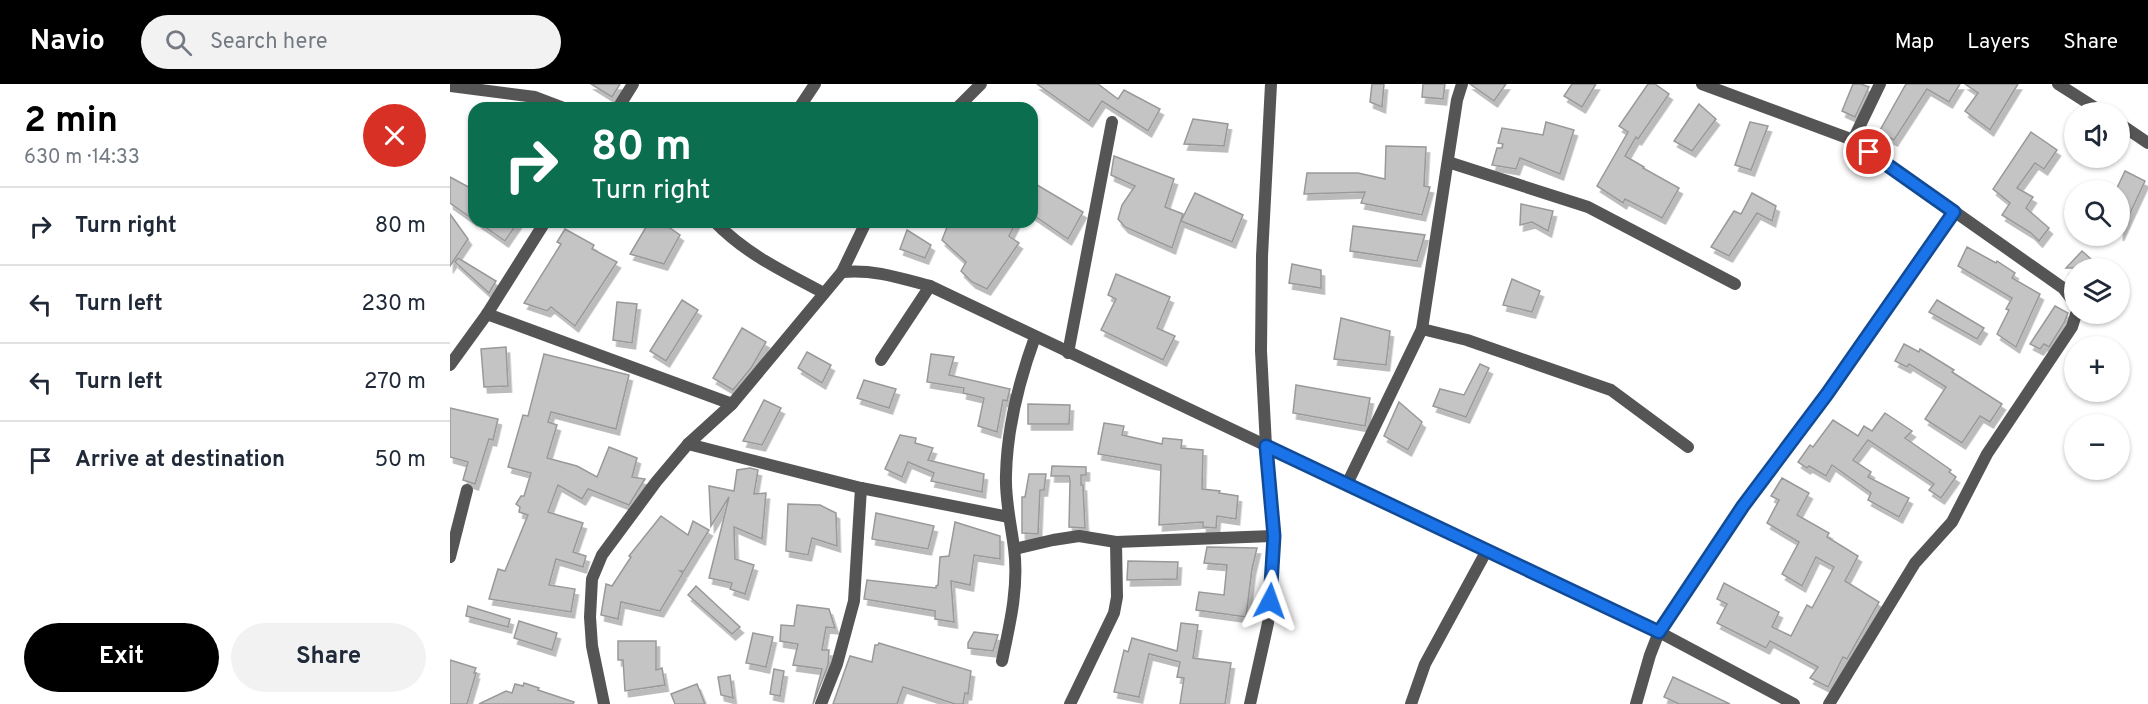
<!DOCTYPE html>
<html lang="en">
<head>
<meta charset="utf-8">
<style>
  body { margin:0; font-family:Overpass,sans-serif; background:#f2f2f3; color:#1f2937; height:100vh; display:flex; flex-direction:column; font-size:22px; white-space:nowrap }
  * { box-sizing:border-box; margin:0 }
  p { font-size:20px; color:#747a83 }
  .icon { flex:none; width:33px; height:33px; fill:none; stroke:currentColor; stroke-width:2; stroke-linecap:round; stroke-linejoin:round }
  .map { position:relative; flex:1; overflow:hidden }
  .sheet { display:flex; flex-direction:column; background:#fff; width:450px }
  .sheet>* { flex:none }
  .hud { position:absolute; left:18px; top:18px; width:570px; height:126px; border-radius:18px; box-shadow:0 2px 4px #0004; background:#0b6e4f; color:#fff; overflow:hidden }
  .controls { position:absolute; left:1614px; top:18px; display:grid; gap:12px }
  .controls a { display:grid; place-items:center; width:66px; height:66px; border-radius:50%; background:#fff; box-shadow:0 2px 4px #0004; font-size:30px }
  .pin { position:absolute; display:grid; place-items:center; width:51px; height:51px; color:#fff; margin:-26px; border:3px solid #fff; border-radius:50%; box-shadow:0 2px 6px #0007 }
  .me { position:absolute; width:66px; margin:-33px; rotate:4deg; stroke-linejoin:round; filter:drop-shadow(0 0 4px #0008) }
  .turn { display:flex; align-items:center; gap:21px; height:126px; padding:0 24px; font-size:27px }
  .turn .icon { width:78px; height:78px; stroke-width:2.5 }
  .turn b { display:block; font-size:42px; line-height:51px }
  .round { display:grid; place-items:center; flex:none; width:63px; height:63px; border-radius:32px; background:#f2f2f3 }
  .summary { display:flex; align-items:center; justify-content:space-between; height:102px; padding:0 24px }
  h1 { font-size:36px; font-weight:700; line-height:45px; color:#000 }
  .button { display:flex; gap:12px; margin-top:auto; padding:12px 24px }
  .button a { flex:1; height:69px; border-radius:36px; background:#000; color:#fff; font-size:24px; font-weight:700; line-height:69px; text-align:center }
  .button a+a { background:#f2f2f3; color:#1f2937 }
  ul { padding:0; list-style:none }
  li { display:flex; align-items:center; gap:18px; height:78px; padding:0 24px; border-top:2px solid #e0e1e3 }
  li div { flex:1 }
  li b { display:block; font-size:22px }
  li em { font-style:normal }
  header { display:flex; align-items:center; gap:36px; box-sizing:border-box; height:84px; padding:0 30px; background:#000; color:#fff }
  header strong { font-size:28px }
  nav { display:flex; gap:33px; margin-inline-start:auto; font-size:21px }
  .search { width:420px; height:54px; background:#f2f2f3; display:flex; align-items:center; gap:15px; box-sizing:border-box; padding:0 21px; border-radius:33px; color:#747a83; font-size:22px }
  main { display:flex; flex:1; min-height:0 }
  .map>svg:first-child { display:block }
  .building { fill:#c4c4c4; stroke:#999; stroke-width:1.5; filter:url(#shadow) }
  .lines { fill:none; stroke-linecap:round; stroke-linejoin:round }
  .minor { stroke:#555; stroke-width:12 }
  .tertiary { stroke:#555; stroke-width:12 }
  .route-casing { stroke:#114b97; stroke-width:15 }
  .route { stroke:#1a73e8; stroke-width:10 }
</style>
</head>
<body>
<header>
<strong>Navio</strong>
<div class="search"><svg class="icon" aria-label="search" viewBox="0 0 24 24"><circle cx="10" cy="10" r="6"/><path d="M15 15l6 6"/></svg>Search here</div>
<nav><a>Map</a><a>Layers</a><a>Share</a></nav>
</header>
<main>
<section class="sheet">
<div class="summary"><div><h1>2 min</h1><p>630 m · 14:33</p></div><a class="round" style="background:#d93025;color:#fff"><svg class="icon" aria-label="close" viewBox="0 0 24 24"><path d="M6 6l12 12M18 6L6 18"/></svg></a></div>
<ul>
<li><svg class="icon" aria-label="right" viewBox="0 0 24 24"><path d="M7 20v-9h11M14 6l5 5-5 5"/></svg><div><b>Turn right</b></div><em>80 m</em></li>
<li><svg class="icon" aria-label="left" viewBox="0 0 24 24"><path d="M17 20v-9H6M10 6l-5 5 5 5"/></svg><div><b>Turn left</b></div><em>230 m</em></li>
<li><svg class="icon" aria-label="left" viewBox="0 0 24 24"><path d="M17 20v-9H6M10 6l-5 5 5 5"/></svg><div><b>Turn left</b></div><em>270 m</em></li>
<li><svg class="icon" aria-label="arrive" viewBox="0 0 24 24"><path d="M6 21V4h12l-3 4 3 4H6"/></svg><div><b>Arrive at destination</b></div><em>50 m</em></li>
</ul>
<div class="button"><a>Exit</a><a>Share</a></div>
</section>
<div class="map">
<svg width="1698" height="620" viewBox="0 0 1698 620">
  <defs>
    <filter id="shadow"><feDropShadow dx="3.5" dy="6" stdDeviation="0" flood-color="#0004"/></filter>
  </defs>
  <rect width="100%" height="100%" fill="#fff"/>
  <g class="building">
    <path d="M141,0H170L162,13Z"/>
    <path d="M587,0H648L668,15L674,6L710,25L698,47L652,17L639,37Z"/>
    <path d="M922,0H934L932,23L920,18Z"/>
    <path d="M973,0H995L993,15L972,13Z"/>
    <path d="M1020,0H1056L1044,17Z"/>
    <path d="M1122,0H1146L1132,23L1114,12Z"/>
    <path d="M1198,0H1205L1219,10L1188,55L1186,53L1175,72L1194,83L1193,84L1229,104L1212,134L1175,115L1173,119L1147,102L1178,48L1169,42Z"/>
    <path d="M1403,0H1411L1419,3L1405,33L1392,27Z"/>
    <path d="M1456,0H1510L1499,18L1477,5L1444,56L1429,48Z"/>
    <path d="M1515,0H1568L1540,46L1515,27L1528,9Z"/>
    <path d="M1249,20L1266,35L1242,67L1224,57Z"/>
    <path d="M743,35L778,40L774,62L734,60Z"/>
    <path d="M1096,38L1124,46L1110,90L1070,74L1066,85L1042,81L1047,64H1052L1053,60L1048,59L1052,44L1093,51Z"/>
    <path d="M1300,38L1318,42L1301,86L1285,81Z"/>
    <path d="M1581,48L1607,66L1594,85L1585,79L1567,104L1583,113L1576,124L1599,144L1589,157L1581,149L1552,131L1560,119L1543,105Z"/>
    <path d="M936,62L976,63L974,102L980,103L972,131L911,119L915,108L854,110L857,89H908L935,95Z"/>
    <path d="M664,72L724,95L715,123L733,130L722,164L675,143L668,135L672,121L685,102L661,91Z"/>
    <path d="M1675,87L1695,97L1670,151V106H1666Z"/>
    <path d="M0,93L24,106V136L0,119Z"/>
    <path d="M582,98L633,128L618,155L582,130Z"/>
    <path d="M745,109L793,131L782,158L731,137Z"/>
    <path d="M1302,109L1326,122L1322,137L1307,129L1279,172L1261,163L1284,127L1291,130Z"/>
    <path d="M1071,120L1103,127L1098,147L1082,138L1070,141Z"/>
    <path d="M0,130L18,155L0,182Z"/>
    <path d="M28,138H68L55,157Z"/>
    <path d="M199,138H211L230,151L214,180L180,170Z"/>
    <path d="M499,138H566L559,152L569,159L537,205L522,198L511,187L516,178L492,156Z"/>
    <path d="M903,142L975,151L967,177L900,167Z"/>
    <path d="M115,145L144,161L142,165L167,178L125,242L101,223L97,227L74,219L111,160L107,158Z"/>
    <path d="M457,146L481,161L475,174L450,165Z"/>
    <path d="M1517,163L1546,179L1547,177L1565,189L1562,194L1590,210L1566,263L1547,250L1559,226L1556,225L1562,214L1508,182Z"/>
    <path d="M1632,167L1651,184H1616Z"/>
    <path d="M8,174L46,197L39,209L5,178Z"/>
    <path d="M842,180L871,186V204L839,199Z"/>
    <path d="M666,190L720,213L707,244L725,252L713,276L651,246L666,215L658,211Z"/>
    <path d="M1062,195L1090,207L1082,228L1053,221Z"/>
    <path d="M232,216L248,226L216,277L200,267Z"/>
    <path d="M1487,216L1534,244L1527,255L1479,228Z"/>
    <path d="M167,218L187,220L182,259L163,256Z"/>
    <path d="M1605,222L1618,229L1614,239L1599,263L1594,260L1590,265L1580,260Z"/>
    <path d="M891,234L940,247L936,281L884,275Z"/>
    <path d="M292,244L316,258L301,284L283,306L263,294Z"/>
    <path d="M1454,260L1469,268L1470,265L1504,286L1502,288L1552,320L1540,338L1530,332L1512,359L1475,335L1496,303L1459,280L1457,283L1445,277Z"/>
    <path d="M56,263L58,302L34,303L31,265Z"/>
    <path d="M357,268L381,281L372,299L348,284Z"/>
    <path d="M94,270L179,291L166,345L101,328L98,338L107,341L97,374L127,382L147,393L159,363L187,374L182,393L195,395L179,421L138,405L132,415L108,401L98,428L133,439L123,468L136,472L133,483L106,475L99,501L125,505L121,528L39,515L48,485L55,487L78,431L69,428L70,423L66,420L71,412H74L81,389L58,383L73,331L78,332Z"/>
    <path d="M481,270L504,273L499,291L560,305L557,317L553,316L547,348L528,342L534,314L513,309L514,304L477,298Z"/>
    <path d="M1030,280L1039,284L1016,333L983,322L990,305L1014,311Z"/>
    <path d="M414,296L446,305L439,324L407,314Z"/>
    <path d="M846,301L920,314L915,342L843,329Z"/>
    <path d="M314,316L331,324L312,361L293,357Z"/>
    <path d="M949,318L972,338L958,366L934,352Z"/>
    <path d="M578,320L620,321L619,340H578Z"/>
    <path d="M0,324L48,335L43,356L39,355L25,400L13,396L18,378L0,373Z"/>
    <path d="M1435,329L1462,347L1455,354L1501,386L1499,388L1506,393L1491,414L1479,406L1484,400L1418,356L1403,376L1421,388L1418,393L1459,414L1449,433L1418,416L1421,409L1382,381L1376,392L1359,382L1357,384L1348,378L1360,361L1363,363L1383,336L1408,352L1414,342L1422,347Z"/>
    <path d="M654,339L674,342L672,351L712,360L713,354L732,356L731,364L753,366L752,405L770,407L769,409L788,412L786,435L767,432L766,444L753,443V438L709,441L711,381L648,370Z"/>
    <path d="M450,351L466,354L465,359L483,364L478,376L534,390L532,408L481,397L484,389L458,378L452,393L435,385Z"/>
    <path d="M602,382L636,383V391H631V401H633L635,444L619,443L620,397L619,392H601Z"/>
    <path d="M300,384L308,386L304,410L316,409L312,455L284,443L285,475L304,481L295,510L280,505L282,499L259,494L279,413L261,442L259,402L284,407L287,386Z"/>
    <path d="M579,390H596L594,406H590L588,450L572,449V413H575Z"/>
    <path d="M1332,394L1359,409L1347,431L1379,449L1377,453L1408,472L1395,497L1429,518L1397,575L1393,573L1378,603L1360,594L1368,583L1320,557L1316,564L1267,539L1277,520L1267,515L1274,499L1329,528L1322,543L1341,552L1357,521L1362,524L1384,483L1366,473L1352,502L1332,490L1349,458L1317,439L1329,416L1321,412Z"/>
    <path d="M338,420L370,421L386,429L387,462L362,454L358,471L336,467Z"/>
    <path d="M426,429L484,442L478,465L422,455Z"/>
    <path d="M211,432L238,451L243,437L259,446L234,487H230L233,489L210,527L171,518L168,535L151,531L156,500L162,502L181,473L179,472Z"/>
    <path d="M505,438L550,452V475L524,471L520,501L501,497L504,538L485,535V527L414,515L417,496L486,504V502L488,501L490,473L499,472Z"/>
    <path d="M757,463L807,464L802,485L796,533L746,526L749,508L774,511L777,481L754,479Z"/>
    <path d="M678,477L728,478L727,495L677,496Z"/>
    <path d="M246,502L290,543L282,550L238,511Z"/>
    <path d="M347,521L379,525L385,544L376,543L372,566H379L378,581L363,620L372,585L343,581L348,560L330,557L331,541L344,542Z"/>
    <path d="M18,522L60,535L58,543L16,532Z"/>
    <path d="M69,537L107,549L102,566L64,554Z"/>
    <path d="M731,539L748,541L743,574L781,579L775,620H730L734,594L727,593L730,578L699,570L689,613L664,608L674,566L678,568L682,554L727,567Z"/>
    <path d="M524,548L548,551L543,567L518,564V559Z"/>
    <path d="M303,549L323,553L316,583L296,579Z"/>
    <path d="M168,557H206V586L212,584L215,601L175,607L173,576H168Z"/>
    <path d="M429,559L521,587L518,610L515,609L513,620H505L453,603L447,620H383L400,572L422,578L425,561H428Z"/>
    <path d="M0,576L26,584L24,589H26L17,620H0Z"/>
    <path d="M324,585L334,587L330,612L320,610Z"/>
    <path d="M280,591L283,614L271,611L268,593Z"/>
    <path d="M1223,593L1280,620H1229L1214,613Z"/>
    <path d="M74,599L89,604L88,606L124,618L123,620H29L56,607L62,609L65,600L73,602Z"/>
    <path d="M247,600L255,620H225L221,610Z"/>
  </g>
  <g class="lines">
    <g class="minor">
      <path d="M1252,0L1403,56L1613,204L1624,218"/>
      <path d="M1608,0L1652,28"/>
      <path d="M0,2L85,13L114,24"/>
      <path d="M168,24L183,0"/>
      <path d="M349,24L365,0"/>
      <path d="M507,24L531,0"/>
      <path d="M1670,40L1698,59"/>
      <path d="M1403,56L1430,0"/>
      <path d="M998,78L1138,123L1285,200"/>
      <path d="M265,138C296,170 334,188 374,209"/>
      <path d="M392,188C424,185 450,194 480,202L1209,548L1344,620"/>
      <path d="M37,230L282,320"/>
      <path d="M972,245L1017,256L1161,306L1238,363"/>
      <path d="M618,269L662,38"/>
      <path d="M431,276L480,202"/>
      <path d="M0,281L37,230L95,138"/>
      <path d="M238,360L411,404L559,433"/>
      <path d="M897,400L972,245L1007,16L1012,0"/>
      <path d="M565,465L603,456L629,452L666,458L824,452"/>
      <path d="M0,473L17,406"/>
      <path d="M552,577C560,540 569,502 564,464C561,440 555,416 556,391C557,345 569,297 585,253"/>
      <path d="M154,620L142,562L140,533L142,495L152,471L206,398L238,360L282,320L392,188L416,138"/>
      <path d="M371,620L387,580L404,517L411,404"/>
      <path d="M620,620L664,529L667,513L666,458"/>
      <path d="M961,620L975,580L1037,466"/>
      <path d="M1186,620L1200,571L1209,548L1293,422L1377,310L1504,128"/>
      <path d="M1379,620L1465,479L1502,438L1537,370L1622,243L1626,230"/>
    </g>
    <path class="tertiary" d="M800,620L818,539L824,452L816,362L811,267L812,172L821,0"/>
  </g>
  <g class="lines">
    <defs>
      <path id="route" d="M820,517L824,452L816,362L1209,548L1293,422L1377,310L1504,128L1419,68"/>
    </defs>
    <use href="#route" class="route-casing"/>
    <use href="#route" class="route"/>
  </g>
</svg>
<div class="controls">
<a><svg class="icon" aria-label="sound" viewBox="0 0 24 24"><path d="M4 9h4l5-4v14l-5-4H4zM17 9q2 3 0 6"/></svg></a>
<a><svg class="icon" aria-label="search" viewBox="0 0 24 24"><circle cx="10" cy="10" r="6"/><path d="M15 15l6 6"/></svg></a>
<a><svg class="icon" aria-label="layers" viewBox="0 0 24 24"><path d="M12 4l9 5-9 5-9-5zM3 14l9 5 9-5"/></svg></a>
<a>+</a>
<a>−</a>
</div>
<div class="pin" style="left:1419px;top:68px;background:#d93025"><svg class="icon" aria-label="arrive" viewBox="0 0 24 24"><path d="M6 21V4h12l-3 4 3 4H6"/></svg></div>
<svg class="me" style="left:820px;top:517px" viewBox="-20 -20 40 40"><path d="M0-17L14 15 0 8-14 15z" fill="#1a73e8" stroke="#fff" stroke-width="4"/></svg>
<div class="hud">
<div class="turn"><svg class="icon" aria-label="right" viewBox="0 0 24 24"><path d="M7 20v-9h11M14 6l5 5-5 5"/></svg><div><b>80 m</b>Turn right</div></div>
</div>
</div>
</main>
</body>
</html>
